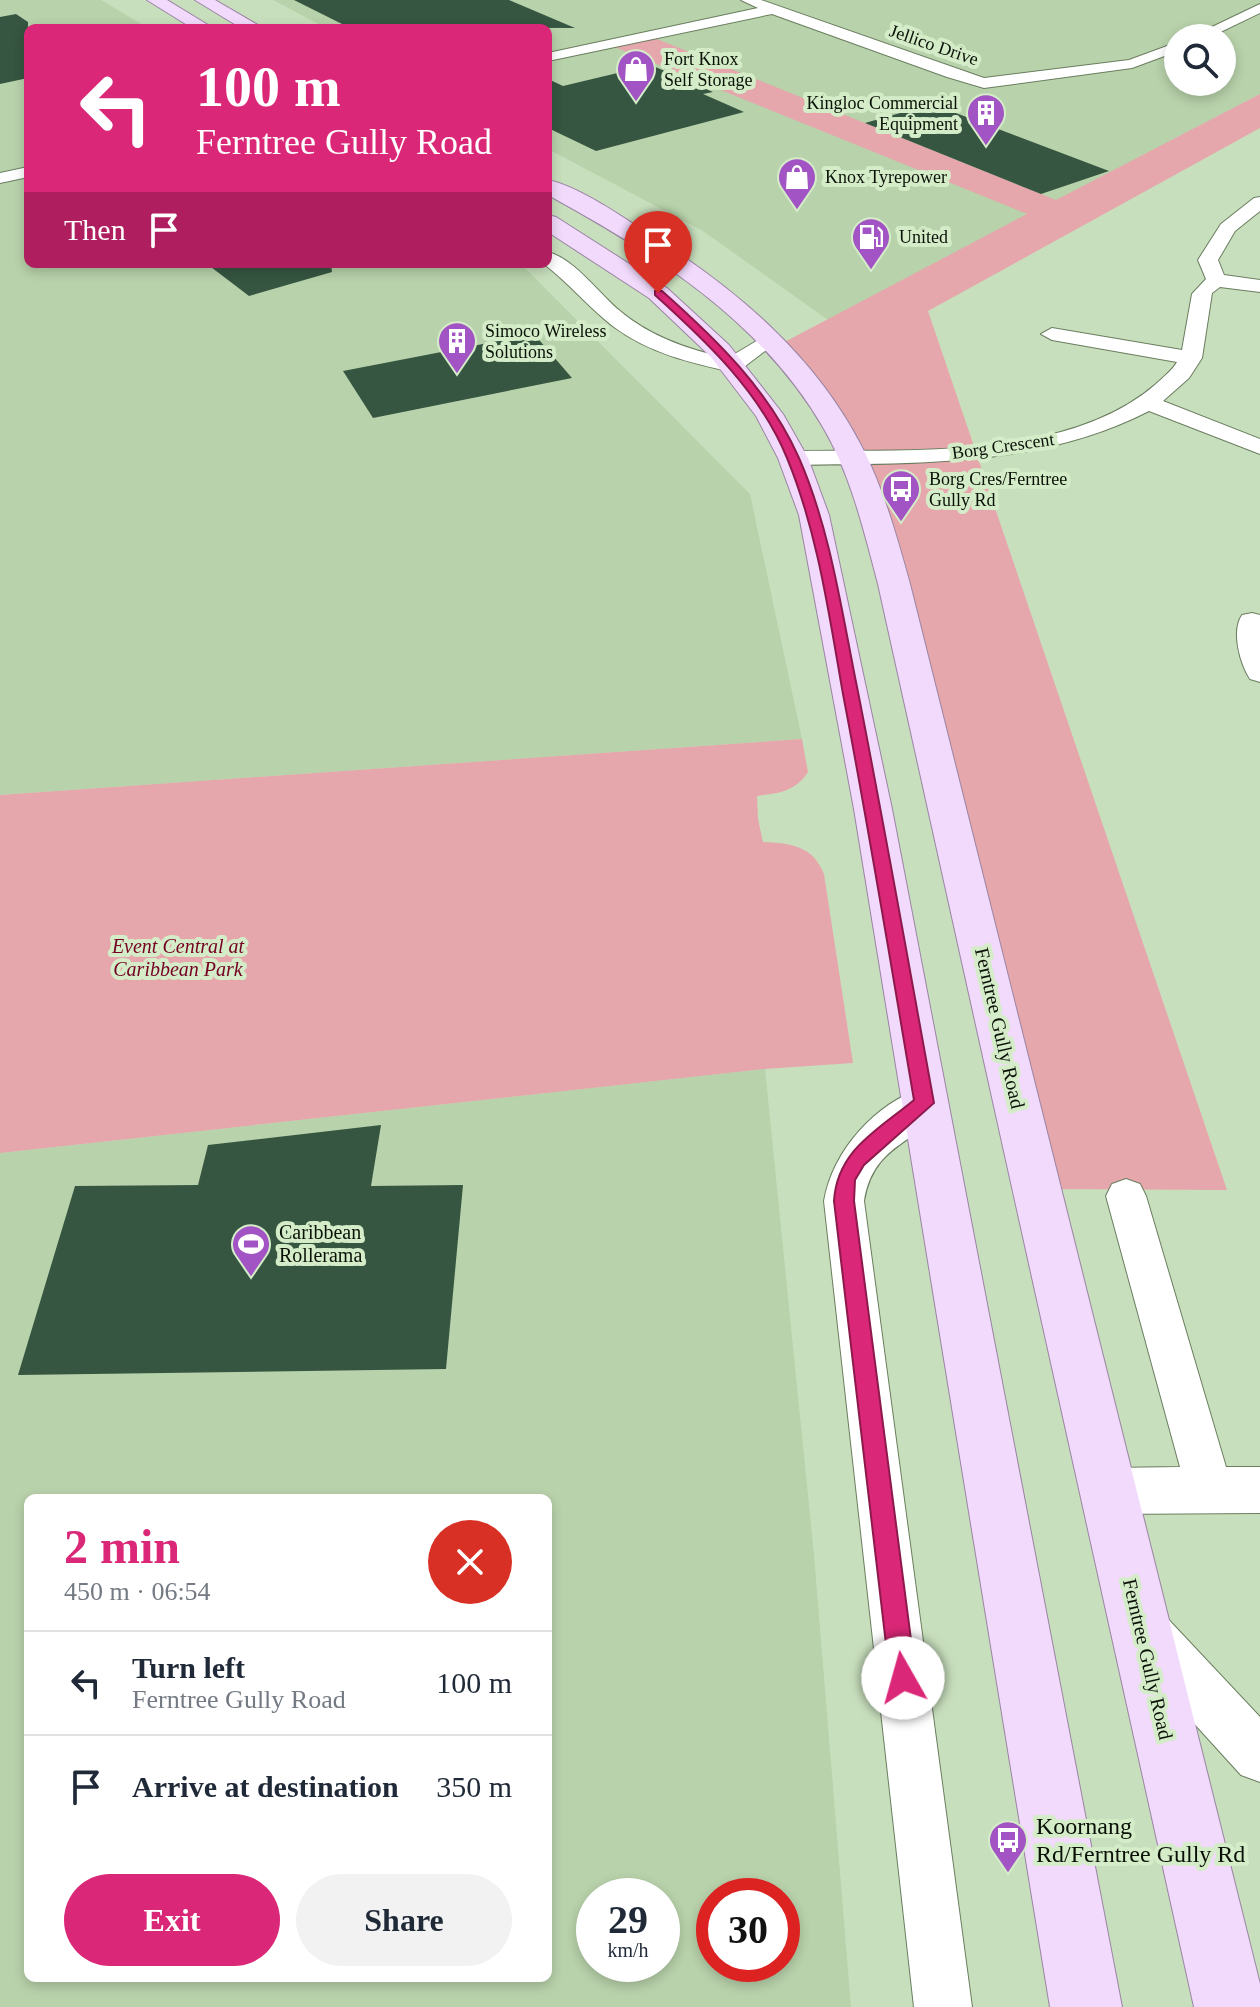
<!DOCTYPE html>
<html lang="en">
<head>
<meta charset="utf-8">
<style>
  body { margin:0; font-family:Georgia,serif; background:#f2f2f3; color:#1f2937; height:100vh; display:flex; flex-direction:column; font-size:30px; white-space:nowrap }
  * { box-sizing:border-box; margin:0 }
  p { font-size:26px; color:#747a83 }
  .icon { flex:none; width:44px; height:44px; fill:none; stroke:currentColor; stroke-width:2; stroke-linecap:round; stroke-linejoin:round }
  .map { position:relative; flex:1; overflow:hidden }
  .sheet { position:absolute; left:24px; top:1494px; width:528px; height:488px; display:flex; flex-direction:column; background:#fff; border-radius:12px; box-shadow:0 4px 12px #0003 }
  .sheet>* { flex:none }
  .top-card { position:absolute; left:24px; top:24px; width:528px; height:244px; border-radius:12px; box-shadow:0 4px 12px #0003; background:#db2777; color:#fff; overflow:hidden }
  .fabs { position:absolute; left:1164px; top:24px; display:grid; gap:16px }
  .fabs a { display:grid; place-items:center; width:72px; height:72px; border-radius:50%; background:#fff; box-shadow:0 4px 12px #0003; font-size:40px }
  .speed { position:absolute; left:576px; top:1878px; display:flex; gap:16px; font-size:40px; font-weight:700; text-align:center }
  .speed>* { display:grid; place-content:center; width:104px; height:104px; border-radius:50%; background:#fff; box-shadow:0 4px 12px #0003; line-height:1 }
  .speed small { font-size:20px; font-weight:400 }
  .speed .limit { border:12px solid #d22; background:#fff; color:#111 }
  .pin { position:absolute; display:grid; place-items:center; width:68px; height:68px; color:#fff; margin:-82px -34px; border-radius:50% 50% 50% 0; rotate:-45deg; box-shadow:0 0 8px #0007 }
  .pin .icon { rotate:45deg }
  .me { position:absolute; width:88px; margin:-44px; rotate:353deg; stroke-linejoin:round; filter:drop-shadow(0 0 6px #0008) }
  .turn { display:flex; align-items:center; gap:28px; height:168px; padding:0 40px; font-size:36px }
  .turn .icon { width:104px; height:104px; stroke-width:2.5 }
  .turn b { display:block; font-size:56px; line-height:68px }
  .then { display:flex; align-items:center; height:76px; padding:0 40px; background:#0003; gap:16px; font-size:30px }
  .round { display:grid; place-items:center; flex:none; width:84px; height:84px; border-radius:42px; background:#f2f2f3 }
  .head { display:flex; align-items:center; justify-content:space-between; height:136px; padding:0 40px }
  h1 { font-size:48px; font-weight:700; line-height:60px; color:#db2777 }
  .primary-button { display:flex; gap:16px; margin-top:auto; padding:16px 40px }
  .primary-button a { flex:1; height:92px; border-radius:48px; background:#db2777; color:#fff; font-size:32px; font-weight:700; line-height:92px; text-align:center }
  .primary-button a+a { background:#f2f2f3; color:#1f2937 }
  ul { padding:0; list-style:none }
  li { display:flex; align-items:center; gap:24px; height:104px; padding:0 40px; border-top:2px solid #e0e1e3 }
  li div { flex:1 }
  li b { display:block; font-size:30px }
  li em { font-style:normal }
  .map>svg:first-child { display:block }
  .built { fill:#b8d2ab; fill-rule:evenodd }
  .green { fill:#e5a7ab }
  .building { fill:#365641 }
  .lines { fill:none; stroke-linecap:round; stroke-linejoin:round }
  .minor-casing { stroke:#6a7e5f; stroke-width:2 }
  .major-casing { stroke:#9a84a4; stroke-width:2 }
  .minor { fill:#fff; fill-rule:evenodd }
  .major { fill:#f1dafb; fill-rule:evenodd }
  .route { fill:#db2777; stroke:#8e194d; stroke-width:2 }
  .labels { text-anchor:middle; stroke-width:8; stroke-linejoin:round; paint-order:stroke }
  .far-street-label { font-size:18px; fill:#0a1207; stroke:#d5ecc9 }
  .far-poi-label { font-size:18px; fill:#0a1207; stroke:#d5ecc9; text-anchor:start }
  .park-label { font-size:20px; font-style:italic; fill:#740022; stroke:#d5ecc9 }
  .street-label { font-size:20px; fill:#0a1207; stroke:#d5ecc9 }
  .poi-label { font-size:20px; fill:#0a1207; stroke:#d5ecc9; text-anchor:start }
  .near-poi-label { font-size:24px; fill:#0a1207; stroke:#d5ecc9; text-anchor:start }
</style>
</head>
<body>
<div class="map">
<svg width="1260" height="2007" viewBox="0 0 1260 2007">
  <rect width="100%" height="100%" fill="#c8dfbd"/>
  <g class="built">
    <path d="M0,0H101L148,28H28V264H521L750,494L802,739L0,795Z"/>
    <path d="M273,0H1260V94L828,320L703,231L548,149V28H326ZM1178,38H1222V82H1178Z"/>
    <path d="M765,1069L814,1555L851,2007H0V1153ZM28,1498H548V1978H28ZM594,1896H662V1964H594ZM714,1896H782V1964H714Z"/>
  </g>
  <g class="green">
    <path d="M652,37L1056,200L1260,94V128L928,311L1227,1190L1037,1189L865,488L777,346L1027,214L612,46Z"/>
    <path d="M802,739L808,772C795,792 779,793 757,796L758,819L763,842C791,843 813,846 824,874L853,1063L765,1069L0,1153V795Z"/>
  </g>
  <g class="building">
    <path d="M294,0H509L575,28L348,27Z"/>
    <path d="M16,14L28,22V78L0,84V17Z"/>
    <path d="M651,65L713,92L703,94L744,112L596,151L548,128V79L563,86Z"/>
    <path d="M932,104L1109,171L1041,194L865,123Z"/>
    <path d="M207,264H331L332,272L249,296Z"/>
    <path d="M534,334L572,378L373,418L343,371Z"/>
    <path d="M381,1125L371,1186L463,1185L446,1369L18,1375L75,1186L198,1185L208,1145Z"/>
  </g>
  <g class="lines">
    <defs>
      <g id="minor">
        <path d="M741,0H761L984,78L1129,60L1178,42V51L1132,68L984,88L947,77L772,14L548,61V53L758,8Z"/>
        <path d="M1260,4V13L1208,38H1189Z"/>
        <path d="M28,167V177L0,183V173Z"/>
        <path d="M1260,197V211L1235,231L1218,260L1224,275L1260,280V292L1220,287L1212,293L1202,358L1189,378L1163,401L1260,439V454L1149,411C1038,468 914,463 793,465L785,463L781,458L785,453L793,451C905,449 1066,462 1156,384C1163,377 1172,371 1177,362L1052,340L1041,334L1052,328L1182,350L1192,294L1206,279L1198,260L1221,224L1254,198Z"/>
        <path d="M548,252C575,259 599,294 620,311C651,337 689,350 728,358L770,333L781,339L740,370L732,372C691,363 649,353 614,327C589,308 569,283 544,264H548Z"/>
        <path d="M1252,613L1260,615V682L1250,679C1240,664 1231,631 1242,615Z"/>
        <path d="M924,1087L938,1092L943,1103C922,1145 874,1140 864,1201L972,2007H914L824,1201C833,1150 875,1104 924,1087Z"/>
        <path d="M1126,1179L1140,1184L1146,1196L1226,1467H1260V1513L1108,1514L1091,1508L1085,1491L1091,1474L1108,1468L1180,1467L1106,1196L1112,1184Z"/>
        <path d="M1149,1611L1167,1618L1260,1717V1782L1241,1775L1131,1654L1124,1636L1131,1618Z"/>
      </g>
      <g id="major">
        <path d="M147,0H167L213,28H192Z"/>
        <path d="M195,0H215L263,28H241Z"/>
        <path d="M548,180C580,187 621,216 649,234C735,288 815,355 862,447C884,490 897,537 910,584L1260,1984V2007H1194L878,584C864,531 851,476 824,429C762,321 654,253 548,195Z"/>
        <path d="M548,215L556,217L667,288L729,345L783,414L808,458L829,515L892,809L1122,2007H1050L854,809L799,515L778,458L756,416L711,357L649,298L548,232Z"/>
      </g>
    </defs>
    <use href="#minor" class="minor-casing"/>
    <use href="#major" class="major-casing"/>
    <use href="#minor" class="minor"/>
    <use href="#major" class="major"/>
  </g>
  <path class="route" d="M655,291H662C716,339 769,390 799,458C831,531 842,614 858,692C885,829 909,966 934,1103L864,1165L855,1180L854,1201L916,1678L912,1688L903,1691L893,1688L890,1678L834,1201C837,1150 878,1130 914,1100C891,965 869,829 843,694C829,615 818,533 787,458C760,392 707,342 655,295Z"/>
  <defs>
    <symbol id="shop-pin" viewBox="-11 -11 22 30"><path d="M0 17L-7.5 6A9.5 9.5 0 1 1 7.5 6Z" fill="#a354c4" stroke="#d5ecc9"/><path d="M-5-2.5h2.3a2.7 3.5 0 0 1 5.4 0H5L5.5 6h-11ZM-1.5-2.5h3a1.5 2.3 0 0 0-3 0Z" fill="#fff"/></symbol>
    <symbol id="building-pin" viewBox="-11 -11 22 30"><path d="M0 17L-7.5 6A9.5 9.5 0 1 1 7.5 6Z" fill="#a354c4" stroke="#d5ecc9"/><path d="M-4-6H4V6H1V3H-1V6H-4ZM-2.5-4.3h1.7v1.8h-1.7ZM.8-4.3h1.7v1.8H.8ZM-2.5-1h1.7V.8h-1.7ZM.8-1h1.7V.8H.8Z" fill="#fff"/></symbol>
    <symbol id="fuel-pin" viewBox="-11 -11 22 30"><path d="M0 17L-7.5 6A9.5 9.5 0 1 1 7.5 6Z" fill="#a354c4" stroke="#d5ecc9"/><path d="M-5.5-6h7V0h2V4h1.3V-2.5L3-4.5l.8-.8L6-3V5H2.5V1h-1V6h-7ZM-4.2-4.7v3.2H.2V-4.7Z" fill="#fff"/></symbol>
    <symbol id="bus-pin" viewBox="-11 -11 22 30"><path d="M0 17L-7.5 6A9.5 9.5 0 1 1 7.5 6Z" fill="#a354c4" stroke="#d5ecc9"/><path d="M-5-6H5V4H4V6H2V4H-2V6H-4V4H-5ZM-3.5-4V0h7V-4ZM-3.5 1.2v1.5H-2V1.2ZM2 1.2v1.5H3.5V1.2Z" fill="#fff"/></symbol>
    <symbol id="stadium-pin" viewBox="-11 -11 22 30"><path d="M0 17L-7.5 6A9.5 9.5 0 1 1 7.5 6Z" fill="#a354c4" stroke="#d5ecc9"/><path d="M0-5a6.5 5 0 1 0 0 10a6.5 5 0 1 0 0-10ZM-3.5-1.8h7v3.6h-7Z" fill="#fff"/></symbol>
  </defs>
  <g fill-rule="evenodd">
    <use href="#shop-pin" x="614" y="47" width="44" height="60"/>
    <use href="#building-pin" x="964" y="91" width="44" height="60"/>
    <use href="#shop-pin" x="775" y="155" width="44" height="60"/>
    <use href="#fuel-pin" x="849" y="215" width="44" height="60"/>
    <use href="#building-pin" x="435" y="319" width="44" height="60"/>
    <use href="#bus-pin" x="879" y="467" width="44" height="60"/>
    <use href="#stadium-pin" x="229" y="1222" width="44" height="60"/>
    <use href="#bus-pin" x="986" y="1818" width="44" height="60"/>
  </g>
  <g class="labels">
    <g class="far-street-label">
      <text transform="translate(934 45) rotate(19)" y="6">Jellico Drive</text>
      <text transform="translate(1003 446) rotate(-8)" y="6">Borg Crescent</text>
    </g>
    <g class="far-poi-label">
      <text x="664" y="65">Fort Knox<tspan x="664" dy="21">Self Storage</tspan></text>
      <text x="958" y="109" text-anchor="end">Kingloc Commercial<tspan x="958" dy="21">Equipment</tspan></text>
      <text x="825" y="183">Knox Tyrepower</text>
      <text x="899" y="243">United</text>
      <text x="485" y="337">Simoco Wireless<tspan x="485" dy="21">Solutions</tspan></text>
      <text x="929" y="485">Borg Cres/Ferntree<tspan x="929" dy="21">Gully Rd</tspan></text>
    </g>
    <g class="park-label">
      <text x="178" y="953">Event Central at<tspan x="178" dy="23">Caribbean Park</tspan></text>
    </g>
    <g class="street-label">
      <text transform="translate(1000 1028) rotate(77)" y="7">Ferntree Gully Road</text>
      <text transform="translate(1148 1659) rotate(77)" y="7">Ferntree Gully Road</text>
    </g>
    <g class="poi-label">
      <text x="279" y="1239">Caribbean<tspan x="279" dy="23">Rollerama</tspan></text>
    </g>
    <g class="near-poi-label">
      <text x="1036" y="1834">Koornang<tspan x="1036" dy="28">Rd/Ferntree Gully Rd</tspan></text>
    </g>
  </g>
</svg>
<div class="fabs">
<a><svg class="icon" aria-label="search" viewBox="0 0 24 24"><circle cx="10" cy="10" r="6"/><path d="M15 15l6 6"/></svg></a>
</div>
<div class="speed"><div>29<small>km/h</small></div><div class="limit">30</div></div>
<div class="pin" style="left:658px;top:293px;background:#d93025"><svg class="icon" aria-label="arrive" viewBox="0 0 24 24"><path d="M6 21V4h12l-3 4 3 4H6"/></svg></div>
<svg class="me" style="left:903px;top:1678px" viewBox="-20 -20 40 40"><circle r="19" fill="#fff"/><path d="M0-13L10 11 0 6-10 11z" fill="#db2777"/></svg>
<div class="top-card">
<div class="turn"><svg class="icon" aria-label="left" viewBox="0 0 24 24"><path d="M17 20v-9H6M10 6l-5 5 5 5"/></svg><div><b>100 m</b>Ferntree Gully Road</div></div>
<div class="then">Then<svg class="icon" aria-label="arrive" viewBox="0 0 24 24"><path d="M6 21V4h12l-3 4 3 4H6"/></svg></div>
</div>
<section class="sheet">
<div class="head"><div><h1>2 min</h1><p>450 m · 06:54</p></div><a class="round" style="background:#d93025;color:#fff"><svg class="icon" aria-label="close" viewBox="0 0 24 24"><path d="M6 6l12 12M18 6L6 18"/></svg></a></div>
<ul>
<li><svg class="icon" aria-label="left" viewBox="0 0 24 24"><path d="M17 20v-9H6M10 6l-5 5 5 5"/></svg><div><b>Turn left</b><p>Ferntree Gully Road</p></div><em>100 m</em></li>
<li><svg class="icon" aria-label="arrive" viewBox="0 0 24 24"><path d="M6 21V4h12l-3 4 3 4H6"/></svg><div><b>Arrive at destination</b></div><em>350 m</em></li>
</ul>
<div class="primary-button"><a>Exit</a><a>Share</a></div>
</section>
</div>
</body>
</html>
